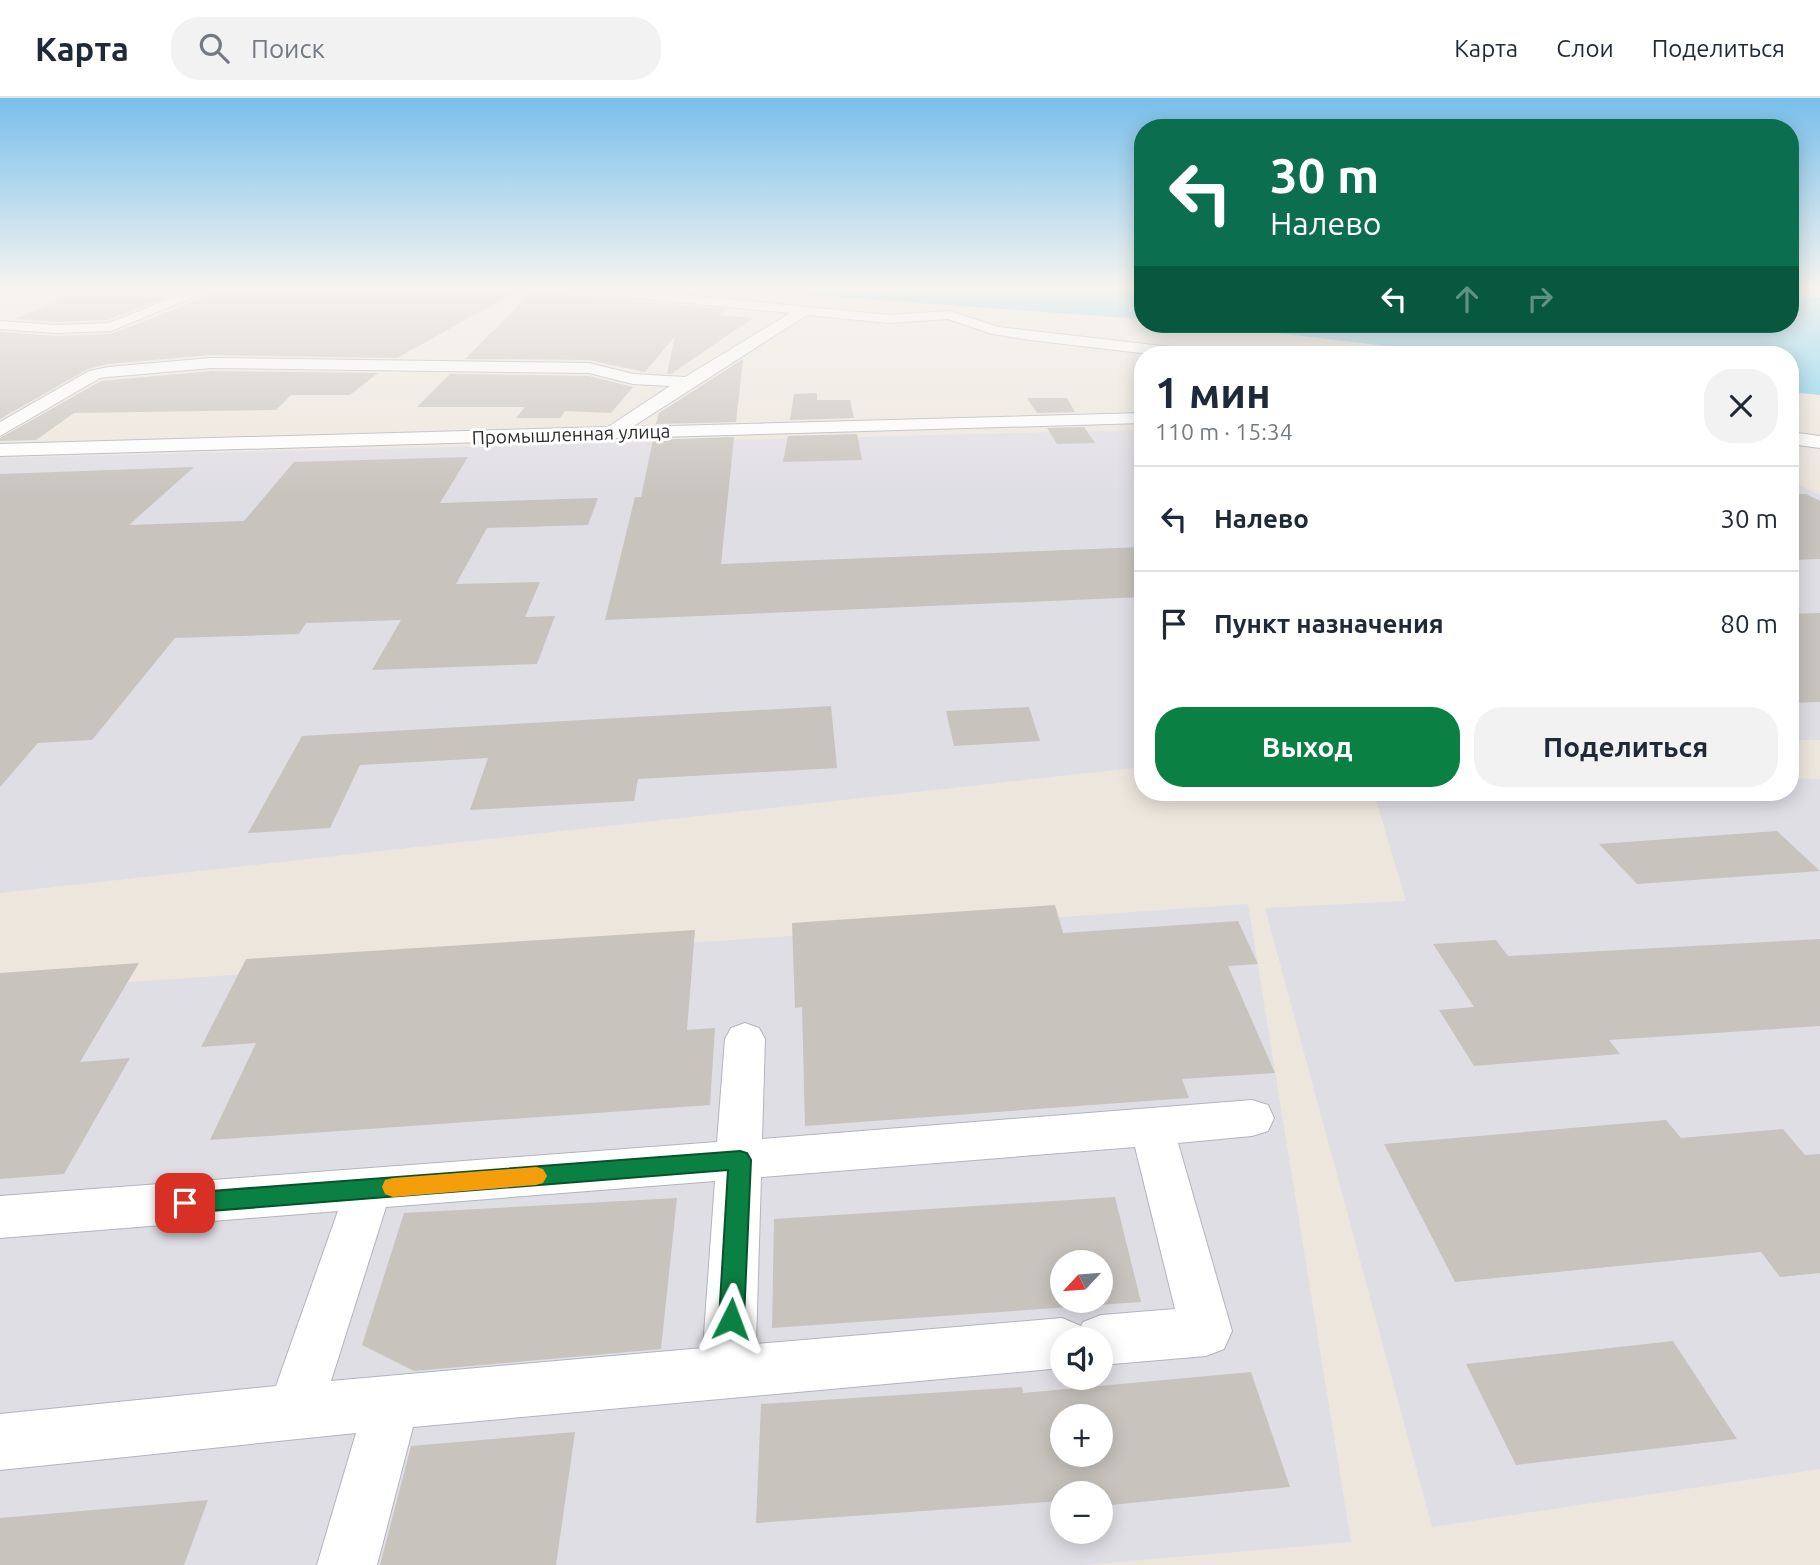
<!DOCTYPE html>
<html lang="ru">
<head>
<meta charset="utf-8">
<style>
  body { margin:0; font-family:Ubuntu,sans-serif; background:#f2f2f3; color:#1f2937; height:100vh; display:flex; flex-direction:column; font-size:26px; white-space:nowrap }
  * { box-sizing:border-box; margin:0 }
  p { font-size:23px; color:#747a83 }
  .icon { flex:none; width:38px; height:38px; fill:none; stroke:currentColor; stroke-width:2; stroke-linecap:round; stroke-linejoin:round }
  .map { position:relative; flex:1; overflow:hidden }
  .details { position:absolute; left:1134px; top:248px; width:665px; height:455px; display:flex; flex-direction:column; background:#fff; border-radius:28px; box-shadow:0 4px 18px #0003 }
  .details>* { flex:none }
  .banner { position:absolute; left:1134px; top:21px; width:665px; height:214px; border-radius:28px; box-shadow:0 4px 18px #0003; background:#0b6e4f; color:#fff; overflow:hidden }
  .needle { width:46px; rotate:244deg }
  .fabs { position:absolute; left:1050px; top:1152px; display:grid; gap:14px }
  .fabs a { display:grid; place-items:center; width:63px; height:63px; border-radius:50%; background:#fff; box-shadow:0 4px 18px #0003; font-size:35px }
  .pin { position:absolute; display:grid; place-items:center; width:60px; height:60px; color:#fff; margin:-30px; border-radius:14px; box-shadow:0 4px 10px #0006 }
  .me { position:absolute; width:77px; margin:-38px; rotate:3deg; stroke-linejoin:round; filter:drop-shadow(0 0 5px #0008) }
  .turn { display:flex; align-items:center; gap:24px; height:147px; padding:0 21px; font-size:32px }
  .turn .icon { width:91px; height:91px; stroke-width:2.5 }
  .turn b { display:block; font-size:49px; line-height:60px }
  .lanes { display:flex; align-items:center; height:66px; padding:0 21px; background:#0003; justify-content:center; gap:35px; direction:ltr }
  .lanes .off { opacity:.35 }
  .round { display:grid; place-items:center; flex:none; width:74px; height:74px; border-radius:28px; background:#f2f2f3 }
  .summary { display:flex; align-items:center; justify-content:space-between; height:119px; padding:0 21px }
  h1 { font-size:42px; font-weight:700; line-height:52px }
  .action { display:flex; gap:14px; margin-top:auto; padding:14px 21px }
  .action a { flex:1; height:80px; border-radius:28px; background:#0b8043; color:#fff; font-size:28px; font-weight:700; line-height:80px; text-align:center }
  .action a+a { background:#f2f2f3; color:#1f2937 }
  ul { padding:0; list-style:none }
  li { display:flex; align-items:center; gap:21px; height:105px; padding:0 21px; border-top:2px solid #e0e1e3 }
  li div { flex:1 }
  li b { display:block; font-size:26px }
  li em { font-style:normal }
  header { display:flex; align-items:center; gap:42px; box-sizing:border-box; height:98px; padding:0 35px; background:#fff; border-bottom:2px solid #e0e1e3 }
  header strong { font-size:33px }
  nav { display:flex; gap:38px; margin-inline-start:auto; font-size:24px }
  .search { width:490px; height:63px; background:#f2f2f3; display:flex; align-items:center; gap:18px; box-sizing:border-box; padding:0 24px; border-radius:28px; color:#747a83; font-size:26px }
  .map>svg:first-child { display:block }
  .industrial { fill:#e0dee5; fill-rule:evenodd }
  .water { fill:#70cfef }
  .building { fill:#c8c3bd; fill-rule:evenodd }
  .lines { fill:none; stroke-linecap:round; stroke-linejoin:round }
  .minor-casing { stroke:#b1b4bf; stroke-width:2 }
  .minor { fill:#fff; fill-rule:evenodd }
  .route { fill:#0b8043; stroke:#07532c; stroke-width:2 }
  .slow { fill:#f59e0b }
  .labels { text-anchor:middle; stroke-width:6; stroke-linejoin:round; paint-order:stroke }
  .far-street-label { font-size:19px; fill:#2b2b2b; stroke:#fff }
</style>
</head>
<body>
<header>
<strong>Карта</strong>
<div class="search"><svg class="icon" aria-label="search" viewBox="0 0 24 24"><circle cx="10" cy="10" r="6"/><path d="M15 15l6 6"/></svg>Поиск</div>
<nav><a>Карта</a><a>Слои</a><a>Поделиться</a></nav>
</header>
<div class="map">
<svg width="1820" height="1467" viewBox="0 0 1820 1467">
  <rect width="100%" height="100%" fill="#ede6dd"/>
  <g class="industrial">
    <path d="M1143,332V669L0,795V360Z"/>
    <path d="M1790,382L1820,397V642H1790Z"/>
    <path d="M1790,680L1820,681V1371L1432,1429L1265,810L1406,803L1376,702L1448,695H1790Z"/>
    <path d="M1248,806L1351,1444L1085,1467H0V893ZM1062,1164H1101V1202H1062ZM1062,1241H1101V1279H1062ZM1062,1318H1101V1356H1062ZM1062,1395H1101V1433H1062Z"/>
  </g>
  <g class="water">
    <path d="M724,191H1143V221Z"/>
    <path d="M1790,197L1820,200V297L1790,294V257H1463L1200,226H1790Z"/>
  </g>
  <g class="building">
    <path d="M227,191H434L514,195L397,260L211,257L108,266L88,271L0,321V234L56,238L111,236Z"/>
    <path d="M532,194L726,211L719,217L753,220L671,276L667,275L675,238L645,274L589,262L465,261Z"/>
    <path d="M71,198L164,200L108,222L56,224L14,221Z"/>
    <path d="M743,261L736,324L656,326L659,315Z"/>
    <path d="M211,273L378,275L350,297H291L276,312L74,315L36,342L0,343V340L101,283Z"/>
    <path d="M450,276L589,278L633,289L611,315L565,313L560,320H516L525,309H417Z"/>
    <path d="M817,295V302H850L854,320L790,322L794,296Z"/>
    <path d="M1027,300H1067L1075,314L1037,315Z"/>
    <path d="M1084,329L1095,345L1057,346L1047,330Z"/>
    <path d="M857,336L862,362L783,364L788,338Z"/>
    <path d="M734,339L721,466L1143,449V499L605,522L635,399H641L653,342Z"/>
    <path d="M468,359L440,405L598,400L588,427L487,430L456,486L540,484L525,519L555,518L537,566L372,572L401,522L306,525L299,536L175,540L92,642L38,645L0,689V376L194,369L129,427L244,423L294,364Z"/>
    <path d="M1790,396H1806L1820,403V461L1790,462Z"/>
    <path d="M1820,515V604L1790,605V516Z"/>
    <path d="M831,608L837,670L638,681L634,703L470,712L488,660L360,667L330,730L248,735L302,638Z"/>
    <path d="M1029,609L1040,643L954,648L946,613Z"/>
    <path d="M1777,733L1820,773L1637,786L1599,746Z"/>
    <path d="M1055,807L1063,835L1238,823L1258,866L1228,868L1275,975L1182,981L1189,1000L805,1028L802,909L795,910L792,825Z"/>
    <path d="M695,832L687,932L715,930L710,1007L210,1042L256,945L201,949L246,861Z"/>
    <path d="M1820,841V928L1609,942L1620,956L1474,968L1439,912L1474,909L1433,846L1496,842L1508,858Z"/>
    <path d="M139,865L80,964L130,960L64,1076L0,1081V875Z"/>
    <path d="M1666,1022L1681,1040L1783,1031L1805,1057L1820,1056V1175L1780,1179L1761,1154L1455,1184L1384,1046Z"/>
    <path d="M1115,1099L1141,1204L772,1230L774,1121ZM1062,1164H1101V1202H1062Z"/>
    <path d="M677,1100L661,1251L414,1273L362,1247L404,1115Z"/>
    <path d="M1673,1243L1737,1341L1516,1367L1466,1266Z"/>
    <path d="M1251,1274L1290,1389L1101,1408V1395H1062V1403L756,1425L761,1306L1022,1289L1023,1295ZM1062,1318H1101V1356H1062Z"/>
    <path d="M575,1334L556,1467H380L411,1348Z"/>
    <path d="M208,1402L184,1467H0V1420Z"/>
  </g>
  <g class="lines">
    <defs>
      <g id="minor">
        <path d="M194,191H212L111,233L56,235L0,231V223L56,227L109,225Z"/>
        <path d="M579,191H623L889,217L949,213L999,229L1197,252L1205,257H1158L1030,242L992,236L948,221L889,225L807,217L632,329L1143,315V325L0,358V346L608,329L670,288L633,286L589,275L211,270L108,279L100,280L0,338V324L89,273L108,269L211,260L589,265L633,276L685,279L790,215L585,195Z"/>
        <path d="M1790,334L1820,338V350L1790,346Z"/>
        <path d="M745,925L759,930L765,941L762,1041L1252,1002L1268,1007L1274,1020L1268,1033L1252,1038L1178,1045L1232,1233L1224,1251L1206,1258L1101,1267V1241H1062V1270L413,1329L377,1467H317L356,1335L0,1372V1316L276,1288L338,1113L0,1140V1098L717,1044L725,941L731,930ZM1135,1049L1175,1211L1101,1217L1083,1224L1081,1228L1062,1220L756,1246L761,1079ZM715,1083L703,1250L331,1283L386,1109Z"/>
      </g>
    </defs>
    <use href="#minor" class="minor-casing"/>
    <use href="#minor" class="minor"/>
  </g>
  <linearGradient id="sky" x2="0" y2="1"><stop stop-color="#78bfeb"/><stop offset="0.48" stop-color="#f7f4f0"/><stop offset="1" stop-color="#f7f4f0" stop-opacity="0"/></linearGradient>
  <rect width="1820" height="396" fill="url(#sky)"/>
  <path class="route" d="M740,1053L747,1055L751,1062L744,1221L740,1230L731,1233L723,1230L719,1221L728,1072L185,1115L177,1112L173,1105L177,1098L185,1095Z"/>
  <path class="slow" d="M536,1069L543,1071L547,1078L543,1085L536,1087L393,1099L385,1096L382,1089L385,1082L393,1080Z"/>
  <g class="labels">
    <g class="far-street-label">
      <text transform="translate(571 336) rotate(-2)" y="7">Промышленная улица</text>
    </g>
  </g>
</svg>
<div class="fabs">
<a><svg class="needle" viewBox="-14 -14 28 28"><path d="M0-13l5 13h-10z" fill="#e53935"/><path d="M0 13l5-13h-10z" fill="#747a83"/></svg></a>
<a><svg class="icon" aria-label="sound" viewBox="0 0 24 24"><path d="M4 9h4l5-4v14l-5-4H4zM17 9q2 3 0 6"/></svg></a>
<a>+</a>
<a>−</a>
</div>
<div class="pin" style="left:185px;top:1105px;background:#d93025"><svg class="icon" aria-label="arrive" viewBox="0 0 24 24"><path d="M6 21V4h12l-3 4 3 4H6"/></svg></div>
<svg class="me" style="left:731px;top:1221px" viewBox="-20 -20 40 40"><path d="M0-17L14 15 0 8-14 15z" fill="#0b8043" stroke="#fff" stroke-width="4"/></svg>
<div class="banner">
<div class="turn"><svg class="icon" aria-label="left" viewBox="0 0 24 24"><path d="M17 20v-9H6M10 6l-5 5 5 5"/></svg><div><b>30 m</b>Налево</div></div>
<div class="lanes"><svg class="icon" aria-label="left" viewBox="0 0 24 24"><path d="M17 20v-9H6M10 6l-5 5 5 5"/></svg><svg class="icon off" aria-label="ahead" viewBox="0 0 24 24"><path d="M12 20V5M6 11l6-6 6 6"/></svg><svg class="icon off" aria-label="right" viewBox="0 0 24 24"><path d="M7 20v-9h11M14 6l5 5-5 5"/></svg></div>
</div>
<section class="details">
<div class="summary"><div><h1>1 мин</h1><p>110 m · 15:34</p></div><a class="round"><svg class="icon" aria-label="close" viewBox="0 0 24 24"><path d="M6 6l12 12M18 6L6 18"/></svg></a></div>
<ul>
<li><svg class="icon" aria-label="left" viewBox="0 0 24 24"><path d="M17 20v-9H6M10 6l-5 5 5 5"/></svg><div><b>Налево</b></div><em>30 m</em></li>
<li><svg class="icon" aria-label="arrive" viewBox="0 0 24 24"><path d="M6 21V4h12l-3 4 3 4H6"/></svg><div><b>Пункт назначения</b></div><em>80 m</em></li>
</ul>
<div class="action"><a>Выход</a><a>Поделиться</a></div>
</section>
</div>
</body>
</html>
